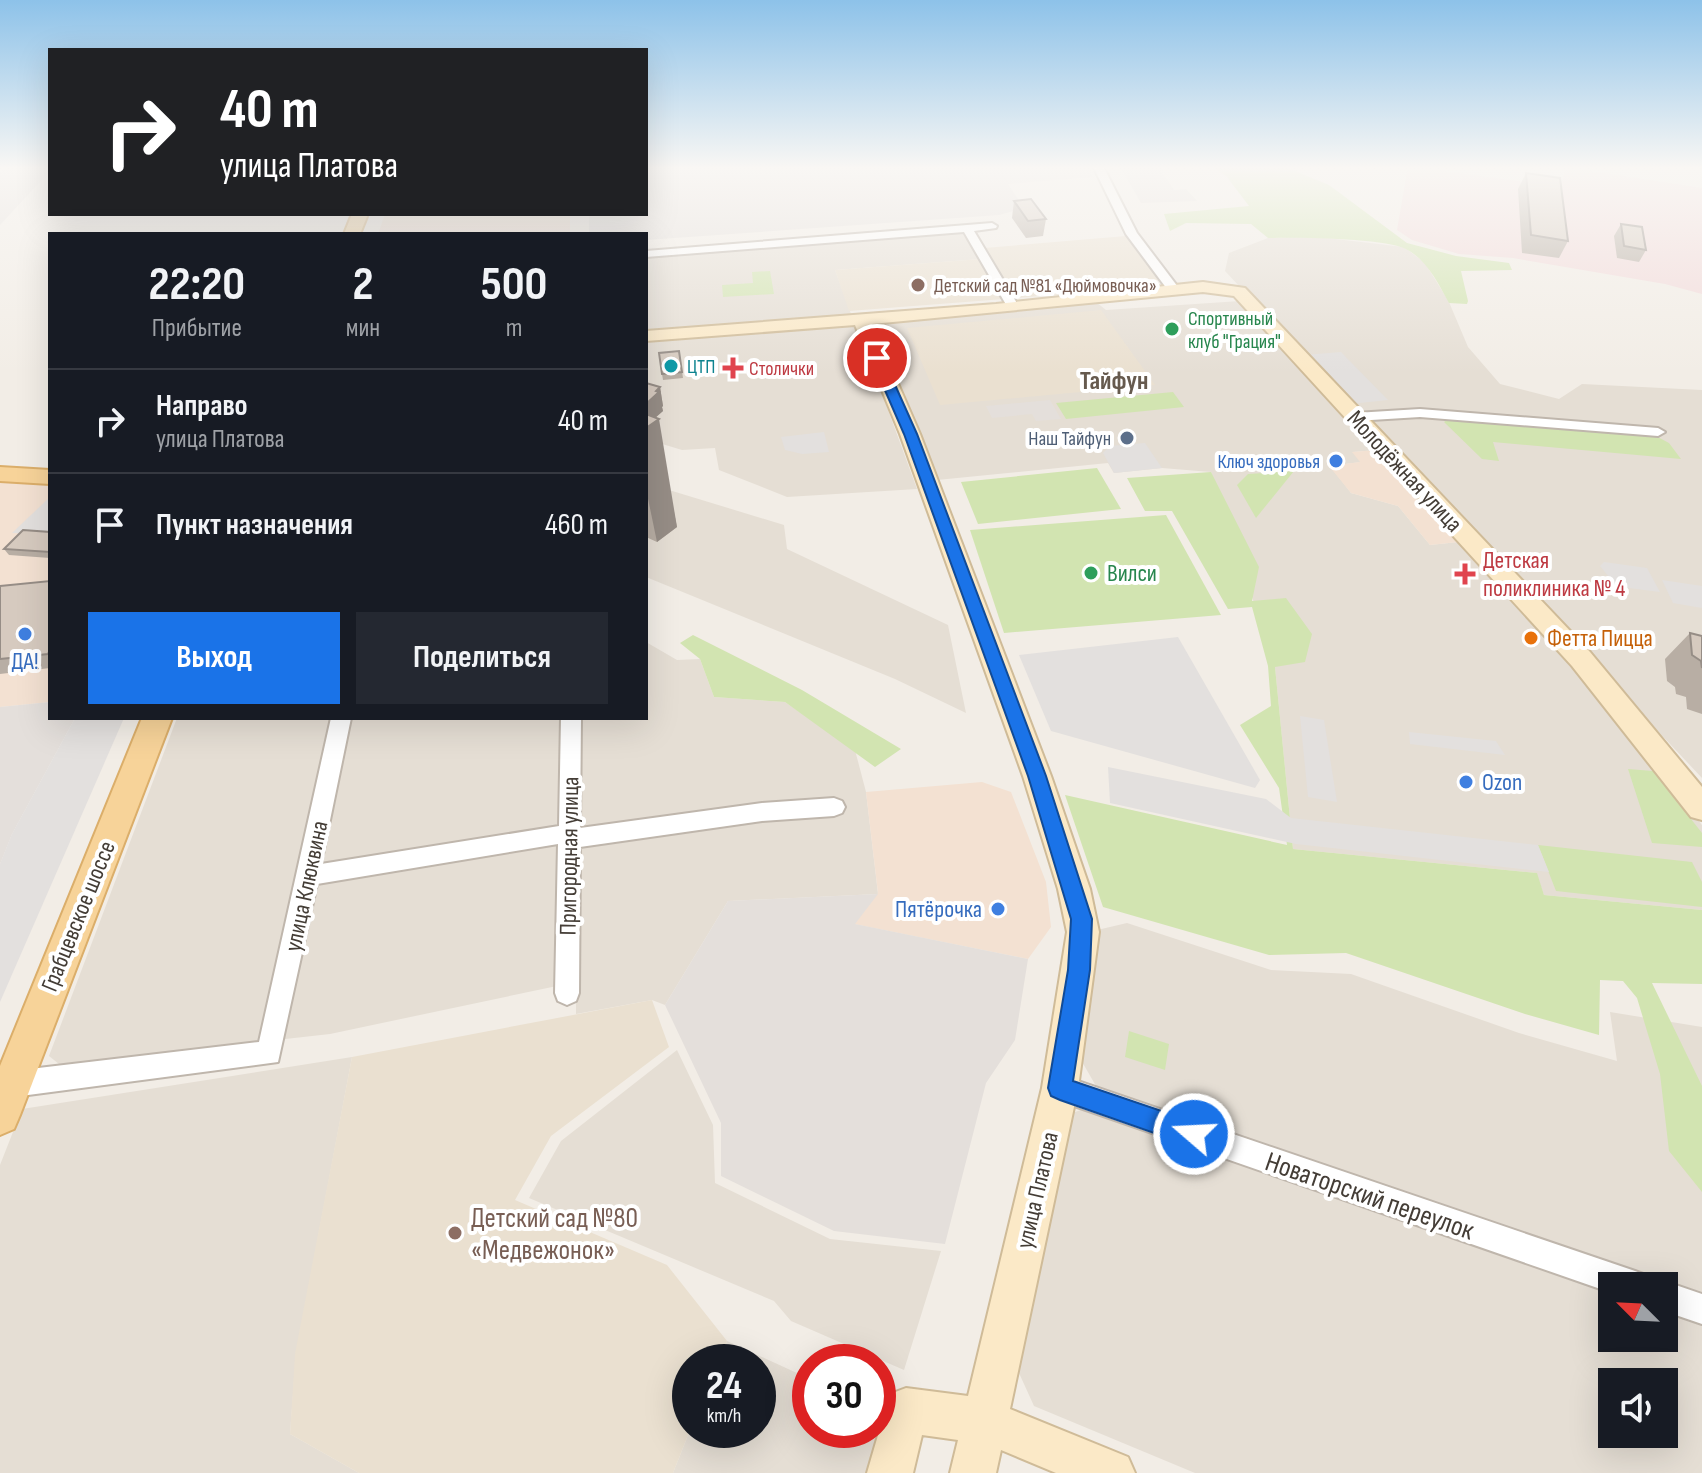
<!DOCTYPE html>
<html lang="ru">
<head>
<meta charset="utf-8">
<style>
  body { margin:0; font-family:"Sofia Sans Condensed",sans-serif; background:#242831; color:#f1f3f6; height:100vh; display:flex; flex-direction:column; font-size:30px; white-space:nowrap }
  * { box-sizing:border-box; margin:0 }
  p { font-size:26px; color:#9ea1a6 }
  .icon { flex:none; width:44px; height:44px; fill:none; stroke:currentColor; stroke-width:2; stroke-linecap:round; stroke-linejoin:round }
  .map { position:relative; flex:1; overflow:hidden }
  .side { position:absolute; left:48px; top:232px; width:600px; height:488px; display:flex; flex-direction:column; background:#171b24; border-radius:0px; box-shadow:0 8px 32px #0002 }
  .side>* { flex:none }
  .hud { position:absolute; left:48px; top:48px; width:600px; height:168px; border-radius:0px; box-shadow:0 8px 32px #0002; background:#202124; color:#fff; overflow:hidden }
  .needle { width:52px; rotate:294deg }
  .controls { position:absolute; left:1598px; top:1272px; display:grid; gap:16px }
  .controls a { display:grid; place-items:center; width:80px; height:80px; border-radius:0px; background:#171b24; box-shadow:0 8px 32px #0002; font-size:40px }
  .speed { position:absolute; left:672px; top:1344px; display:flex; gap:16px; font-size:40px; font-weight:700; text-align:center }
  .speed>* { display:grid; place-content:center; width:104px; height:104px; border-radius:50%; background:#171b24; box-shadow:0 8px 32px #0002; line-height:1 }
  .speed small { font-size:20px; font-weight:400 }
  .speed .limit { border:12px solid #d22; background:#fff; color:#111 }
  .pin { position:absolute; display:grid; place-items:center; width:68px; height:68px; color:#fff; margin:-34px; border:4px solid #fff; border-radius:50%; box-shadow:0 2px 8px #0007 }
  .me { position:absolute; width:88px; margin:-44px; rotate:289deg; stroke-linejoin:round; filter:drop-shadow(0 0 6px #0008) }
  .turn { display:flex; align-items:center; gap:28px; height:168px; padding:0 40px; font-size:36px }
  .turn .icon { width:104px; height:104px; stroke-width:2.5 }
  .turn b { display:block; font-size:56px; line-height:68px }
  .eta { display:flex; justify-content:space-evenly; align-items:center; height:136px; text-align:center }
  .eta b { font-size:48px; font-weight:700; line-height:56px }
  .button { display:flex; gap:16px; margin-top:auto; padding:16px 40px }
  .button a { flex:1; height:92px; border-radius:0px; background:#1a73e8; color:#fff; font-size:32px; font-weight:700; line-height:92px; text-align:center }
  .button a+a { background:#242831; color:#f1f3f6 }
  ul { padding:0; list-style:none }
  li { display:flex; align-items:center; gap:24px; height:104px; padding:0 40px; border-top:2px solid #363941 }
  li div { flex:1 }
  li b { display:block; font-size:30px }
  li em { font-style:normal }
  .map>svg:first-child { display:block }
  .residential { fill:#e5ded4; fill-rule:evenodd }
  .commercial { fill:#f3e1d2 }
  .industrial { fill:#e4dfdb }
  .education { fill:#eae0d0 }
  .medical { fill:#f2dada }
  .green { fill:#d2e4b1 }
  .parking { fill:#e3e0de }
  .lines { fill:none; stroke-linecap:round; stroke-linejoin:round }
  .street-casing { stroke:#bfb6ac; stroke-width:4 }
  .secondary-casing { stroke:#cfbb98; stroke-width:4 }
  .primary-casing { stroke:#dbae6a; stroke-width:4 }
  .street { fill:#fff; fill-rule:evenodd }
  .secondary { fill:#fbe9c7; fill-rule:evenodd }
  .primary { fill:#f7d399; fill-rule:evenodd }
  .wall { fill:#b8aea4 }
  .shaded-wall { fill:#968d86 }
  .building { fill:#d6cabf; stroke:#968d86; stroke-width:2 }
  .route { fill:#1a73e8; stroke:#114b97; stroke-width:2 }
  .education-dot { fill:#8d6e63; stroke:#fff; stroke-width:3 }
  .leisure-dot { fill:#2e9e5b; stroke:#fff; stroke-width:3 }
  .culture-dot { fill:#0f9aa8; stroke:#fff; stroke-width:3 }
  .health-dot { fill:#e0444e; stroke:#fff; stroke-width:3 }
  .service-dot { fill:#5c6f8a; stroke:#fff; stroke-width:3 }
  .shop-dot { fill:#3f7fe0; stroke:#fff; stroke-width:3 }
  .food-dot { fill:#e8710a; stroke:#fff; stroke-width:3 }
  .labels { text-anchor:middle; stroke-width:8; stroke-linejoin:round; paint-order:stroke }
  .far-education-label { font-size:20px; fill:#785e54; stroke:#fff; text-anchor:start }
  .far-leisure-label { font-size:20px; fill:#27864d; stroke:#fff; text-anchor:start }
  .far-culture-label { font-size:20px; fill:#0d838f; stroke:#fff; text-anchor:start }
  .far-health-label { font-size:20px; fill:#be3a42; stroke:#fff; text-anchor:start }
  .far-service-label { font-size:20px; fill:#4e5e75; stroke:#fff; text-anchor:end }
  .far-shop-label { font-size:20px; fill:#366cbe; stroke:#fff; text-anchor:end }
  .street-label { font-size:24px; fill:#443d36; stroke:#fff }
  .health-label { font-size:24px; fill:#be3a42; stroke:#fff; text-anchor:start }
  .leisure-label { font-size:24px; fill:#27864d; stroke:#fff; text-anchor:start }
  .food-label { font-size:24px; fill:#c56008; stroke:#fff; text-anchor:start }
  .shop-label { font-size:24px; fill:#366cbe; stroke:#fff }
  .far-district-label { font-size:26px; font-weight:bold; fill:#665a4e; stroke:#fff }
  .near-street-label { font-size:28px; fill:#443d36; stroke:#fff }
  .near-education-label { font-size:28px; fill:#785e54; stroke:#fff; text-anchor:start }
</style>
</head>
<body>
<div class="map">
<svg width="1702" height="1473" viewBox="0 0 1702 1473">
  <rect width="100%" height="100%" fill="#f2ede6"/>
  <g class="residential">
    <path d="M961,232L981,259L835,270L851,314L848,318L646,333V257Z"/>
    <path d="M1310,236L1404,247L1425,263L1449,302L1468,347L1500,384L1559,399L1582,384L1702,390V778L1225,271L1229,253L1268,238Z"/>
    <path d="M1240,301L1377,450L1353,452L1361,462L1330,466L1351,493L1398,506L1430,545L1458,542L1575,669L1702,825V910L1544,895L1536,873L1293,849L1275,667L1211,472L1162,468L1114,473L1108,463L937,480L869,325L874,321L1096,302L1106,310Z"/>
    <path d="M853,324L858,328L917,489L787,497L719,470L715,448L682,450L646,439V339Z"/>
    <path d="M646,483L784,525L787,549L948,625L966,713L895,679L646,577Z"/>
    <path d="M646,642L677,660L700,659L714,697L785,702L855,750L866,792L878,894L728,901L665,1005L652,1000L576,1014V982L330,1034L59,1064L49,1056L177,718H646Z"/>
    <path d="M1127,923L1271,970L1351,974L1519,1033L1617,1061L1610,1012L1702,1027V1297L1096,1086L1081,1060L1093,931Z"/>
    <path d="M677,1050L713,1125L715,1183L830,1239L941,1251L904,1370L791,1321L774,1301L529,1198L561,1141Z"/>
    <path d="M352,1057L296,1354L290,1434L359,1473H0V1165L22,1109Z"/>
    <path d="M1093,1106L1612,1287V1338H1664V1305L1702,1318V1473H1195L1034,1406L1019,1373L1072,1113ZM1612,1382H1664V1434H1612Z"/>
    <path d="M727,1341L810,1379V1430H878V1411L882,1446L875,1473H673L690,1430H758V1362H719Z"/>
  </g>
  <g class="commercial">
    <path d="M385,214H570V234H378Z"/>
    <path d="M1377,450L1458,542L1430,545L1398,506L1351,493L1329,466L1360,462L1352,452Z"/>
    <path d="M0,482L50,484V702L0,707Z"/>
    <path d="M982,782L1011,792L1046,882L1051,927L1028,959L854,924L878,893L866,792Z"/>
  </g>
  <g class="industrial">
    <path d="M7,166H50V171L0,225V173Z"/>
    <path d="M646,166H1087L1093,177L1008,184L1024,208L999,215L646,240V234H589V214H646Z"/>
    <path d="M1120,166H1158L1174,190L1186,189L1197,201L1141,203Z"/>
    <path d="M1050,400L1061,419L1036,421L1032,414L992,418L986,406Z"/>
    <path d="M50,702V718H75L12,834L0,864V707Z"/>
    <path d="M878,894L855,924L1028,959L1015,1040L986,1083L945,1244L834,1231L721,1176V1123L665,1005L728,901Z"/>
  </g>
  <g class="education">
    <path d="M1126,236L1156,273L1158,286L1015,298L984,248Z"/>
    <path d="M981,259L1004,299L849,311L835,270Z"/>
    <path d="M1101,310L1155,385L940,405L907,328Z"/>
    <path d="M652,1000L669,1047L551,1136L515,1200L667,1265L727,1341L719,1362H690V1430L673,1473H359L290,1434L295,1354L352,1057Z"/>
  </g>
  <path class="medical" d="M1408,166L1560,187L1566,167L1702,188V294L1665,284L1513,258L1459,254L1412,240L1397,230Z"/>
  <g class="green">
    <path d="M1213,166H1283L1329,185L1407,243L1456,256L1509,263L1512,270L1461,271L1468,301L1467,304L1449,303C1438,283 1427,260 1406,249C1386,238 1294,237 1268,238L1251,224L1186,223L1170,231L1164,214L1249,206L1227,177Z"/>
    <path d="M770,271L774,294L723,297L722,285L753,283L752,272Z"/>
    <path d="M1173,392L1184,407L1066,419L1056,403Z"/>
    <path d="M1448,419L1652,434L1669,443L1681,459L1493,442L1499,461L1482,459L1444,422Z"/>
    <path d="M1097,468L1121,509L978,524L961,482Z"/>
    <path d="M1294,471L1256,518L1237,485L1248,474Z"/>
    <path d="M1211,472L1259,567L1252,601L1286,598L1312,634L1305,662L1275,667L1293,849L1537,873L1544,895L1702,910V984L1652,983L1702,1086V1192L1669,1151L1660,1074L1637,998L1623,981L1600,980L1599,1035L1525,1014L1346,953L1269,955L1103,907L1065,795L1287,845L1279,788L1240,725L1271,706L1268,666L1252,607L1228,609L1172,511H1145L1127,478Z"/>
    <path d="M1166,515L1221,615L1004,633L970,530Z"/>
    <path d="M693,635L802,690L901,749L875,767L785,702L714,697L700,659L680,643Z"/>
    <path d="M1628,769L1653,771L1702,833V847L1652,843Z"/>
    <path d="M1538,845L1692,862L1702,882V907L1556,891Z"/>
    <path d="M1129,1031L1169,1044L1165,1070L1125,1057Z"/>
  </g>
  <g class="parking">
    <path d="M1341,352L1388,400L1350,404L1304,355Z"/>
    <path d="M824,432L829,452L802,454L785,450L781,437Z"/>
    <path d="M1145,443L1162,468L1114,473L1103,453L1110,446Z"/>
    <path d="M50,497V535L12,533Z"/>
    <path d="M1604,562L1647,568L1660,592L1629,588L1613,582L1600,566Z"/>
    <path d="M1662,580L1702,586V608L1673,603Z"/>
    <path d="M1178,637L1260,780L1255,788L1051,731L1019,655Z"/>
    <path d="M1300,716L1324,720L1337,802L1308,797Z"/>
    <path d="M75,718H124L0,1002V864L12,834Z"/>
    <path d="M1409,732L1496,741L1505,755L1410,744Z"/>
    <path d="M1108,767L1266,799L1291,818L1538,845L1549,872L1296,844L1110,803Z"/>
  </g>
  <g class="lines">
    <defs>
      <g id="street">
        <path d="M1093,166H1103L1137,233L1178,287V293H1170L1126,234Z"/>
        <path d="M992,223L997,226L996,228L974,231L1018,305L1016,308H1008L964,232L646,257V251Z"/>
        <path d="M1420,409L1658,428L1665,432L1658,436L1420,417L1355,421L1348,417L1355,413Z"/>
        <path d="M331,718H351L321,864L559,826L561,718H581L580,828L762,803L834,798L842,801L845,807L842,813L834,816L762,821L580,847L579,993L576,1001L567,1005L558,1001L555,993L558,844L317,884L278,1062L13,1097L4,1093L0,1084L4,1075L13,1071L259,1042Z"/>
        <path d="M1060,1075L1635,1271L1646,1275L1650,1286H1612V1293L1060,1101L1051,1097L1047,1088L1051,1079Z"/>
        <path d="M1664,1281L1702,1294V1324L1664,1311V1286H1653Z"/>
      </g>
      <path id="secondary" d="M1203,282L1245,288L1590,652L1702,787V820L1691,817L1572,666L1234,296L1203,292L872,324L920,434L1051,776L1090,889L1099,932L1078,1088L1010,1409L1128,1457L1135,1473H1056L1001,1450L996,1473H950L958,1440L922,1435L913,1473H867L890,1394L906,1388L968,1396L1042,1088L1067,932L1058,889L1023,776L900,434L855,325L646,341V331L996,304Z"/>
      <g id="primary">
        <path d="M352,214H368L360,234H344Z"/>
        <path d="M0,467L50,470V484L0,481Z"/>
        <path d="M142,718H172L20,1115L14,1129L0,1135V1066Z"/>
      </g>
    </defs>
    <use href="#street" class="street-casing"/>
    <use href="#secondary" class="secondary-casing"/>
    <use href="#primary" class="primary-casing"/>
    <use href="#street" class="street"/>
    <use href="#secondary" class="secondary"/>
    <use href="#primary" class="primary"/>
  </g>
  <g class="wall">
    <path d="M1526,173L1568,241L1559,258L1522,253L1518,189Z"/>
    <path d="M1014,201L1046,219L1043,236L1026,238L1012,218Z"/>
    <path d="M1621,224L1646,250L1639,262L1617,258L1614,236Z"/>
    <path d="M679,351L683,378L663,380L662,374Z"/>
    <path d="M646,383L660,387L663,406L662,407L663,411L655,418L677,527L657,542L646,537Z"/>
    <path d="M50,532V558L9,555L4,549Z"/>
    <path d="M50,581V668L0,674V586Z"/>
    <path d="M1690,633L1702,636V714L1687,709L1686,697L1676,694L1675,687L1667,681L1665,659Z"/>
  </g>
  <g class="shaded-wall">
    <path d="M660,387L663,406L662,407L663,411L648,424L646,404Z"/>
    <path d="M659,419L677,527L657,542L646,489V428Z"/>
  </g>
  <g class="building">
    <path d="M1526,173L1560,178L1568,241L1531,235Z"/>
    <path d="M1031,199L1046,219L1028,221L1014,201Z"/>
    <path d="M1621,224L1642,227L1646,250L1624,246Z"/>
    <path d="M679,351L682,372L662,374L659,353Z"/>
    <path d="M646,383L660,387L656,391L659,392L646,404Z"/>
    <path d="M646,414L659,419L646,428Z"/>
    <path d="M23,530L50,532V552L4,549Z"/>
    <path d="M50,581V650L48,654L0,659V586Z"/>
    <path d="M1690,633L1702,636V668L1701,661L1692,655Z"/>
  </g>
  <linearGradient id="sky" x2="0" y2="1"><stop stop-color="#8dc2e9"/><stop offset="0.45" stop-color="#f9f7f4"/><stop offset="1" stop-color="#f9f7f4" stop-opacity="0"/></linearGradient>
  <rect width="1702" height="373" fill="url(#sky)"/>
  <path class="route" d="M877,354L883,358L917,434L1046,776L1092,919L1090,970L1073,1081L1203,1125L1206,1134L1203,1143L1194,1147L1060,1100L1051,1096L1048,1088L1068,970L1071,919L1028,776L904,434L871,358Z"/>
  <g class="education-dot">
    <circle cx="918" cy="285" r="8"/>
    <circle cx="455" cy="1233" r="8"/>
  </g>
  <g class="leisure-dot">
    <circle cx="1172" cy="329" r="8"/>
    <circle cx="1091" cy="573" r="8"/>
  </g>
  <circle class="culture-dot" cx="671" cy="366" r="8"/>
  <g class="health-dot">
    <path d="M729 356h8v8h8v8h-8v8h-8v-8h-8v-8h8z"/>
    <path d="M1461 562h8v8h8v8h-8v8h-8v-8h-8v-8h8z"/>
  </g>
  <circle class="service-dot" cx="1127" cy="438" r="8"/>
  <g class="shop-dot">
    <circle cx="1336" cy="461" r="8"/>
    <circle cx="25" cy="634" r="8"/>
    <circle cx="1466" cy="782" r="8"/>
    <circle cx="998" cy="909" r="8"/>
  </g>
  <circle class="food-dot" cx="1531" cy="638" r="8"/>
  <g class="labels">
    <g class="far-education-label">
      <text x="934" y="292">Детский сад №81 «Дюймовочка»</text>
    </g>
    <g class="far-leisure-label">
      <text x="1188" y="325">Спортивный<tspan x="1188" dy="23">клуб "Грация"</tspan></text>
    </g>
    <g class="far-culture-label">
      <text x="687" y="373">ЦТП</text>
    </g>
    <g class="far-health-label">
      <text x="749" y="375">Столички</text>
    </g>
    <g class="far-service-label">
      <text x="1111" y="445">Наш Тайфун</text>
    </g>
    <g class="far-shop-label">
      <text x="1320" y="468">Ключ здоровья</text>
    </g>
    <g class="street-label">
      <text transform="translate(1405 471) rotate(47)" y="8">Молодёжная улица</text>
      <text transform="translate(569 856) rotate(-89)" y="8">Пригородная улица</text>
      <text transform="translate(306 886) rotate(-78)" y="8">улица Клюквина</text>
      <text transform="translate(78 916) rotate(-68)" y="8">Грабцевское шоссе</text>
      <text transform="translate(1037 1190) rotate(-77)" y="8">улица Платова</text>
    </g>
    <g class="health-label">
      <text x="1483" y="568">Детская<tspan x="1483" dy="28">поликлиника № 4</tspan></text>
    </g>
    <g class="leisure-label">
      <text x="1107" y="581">Вилси</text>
    </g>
    <g class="food-label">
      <text x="1547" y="646">Фетта Пицца</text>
    </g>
    <g class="shop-label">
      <text x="25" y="669">ДА!</text>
      <text x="1482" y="790" text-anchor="start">Ozon</text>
      <text x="982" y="917" text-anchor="end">Пятёрочка</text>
    </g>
    <g class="far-district-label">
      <text x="1114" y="389">Тайфун</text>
    </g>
    <g class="near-street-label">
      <text transform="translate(1370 1195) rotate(19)" y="10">Новаторский переулок</text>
    </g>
    <g class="near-education-label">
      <text x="471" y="1227">Детский сад №80<tspan x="471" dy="32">«Медвежонок»</tspan></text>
    </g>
  </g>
</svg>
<div class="controls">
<a><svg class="needle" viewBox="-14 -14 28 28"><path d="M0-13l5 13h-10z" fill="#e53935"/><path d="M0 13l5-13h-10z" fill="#9ea1a6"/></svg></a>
<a><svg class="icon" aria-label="sound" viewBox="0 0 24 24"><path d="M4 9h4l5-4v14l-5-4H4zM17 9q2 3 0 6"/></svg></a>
</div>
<div class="speed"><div>24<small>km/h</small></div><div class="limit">30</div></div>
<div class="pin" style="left:877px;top:358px;background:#d93025"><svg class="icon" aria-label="arrive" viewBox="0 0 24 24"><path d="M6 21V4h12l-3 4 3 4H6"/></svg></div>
<svg class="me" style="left:1194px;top:1134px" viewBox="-20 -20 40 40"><circle r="17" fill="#1a73e8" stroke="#fff" stroke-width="3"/><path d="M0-11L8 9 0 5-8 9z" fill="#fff"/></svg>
<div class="hud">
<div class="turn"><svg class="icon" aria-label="right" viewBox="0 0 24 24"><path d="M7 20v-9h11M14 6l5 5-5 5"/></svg><div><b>40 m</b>улица Платова</div></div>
</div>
<section class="side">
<div class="eta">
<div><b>22:20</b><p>Прибытие</p></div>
<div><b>2</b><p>мин</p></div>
<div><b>500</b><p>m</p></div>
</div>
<ul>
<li><svg class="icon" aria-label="right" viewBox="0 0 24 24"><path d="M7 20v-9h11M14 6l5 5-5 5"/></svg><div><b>Направо</b><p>улица Платова</p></div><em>40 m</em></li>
<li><svg class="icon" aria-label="arrive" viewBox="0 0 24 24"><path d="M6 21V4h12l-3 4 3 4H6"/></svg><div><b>Пункт назначения</b></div><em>460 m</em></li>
</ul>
<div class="button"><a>Выход</a><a>Поделиться</a></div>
</section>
</div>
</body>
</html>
